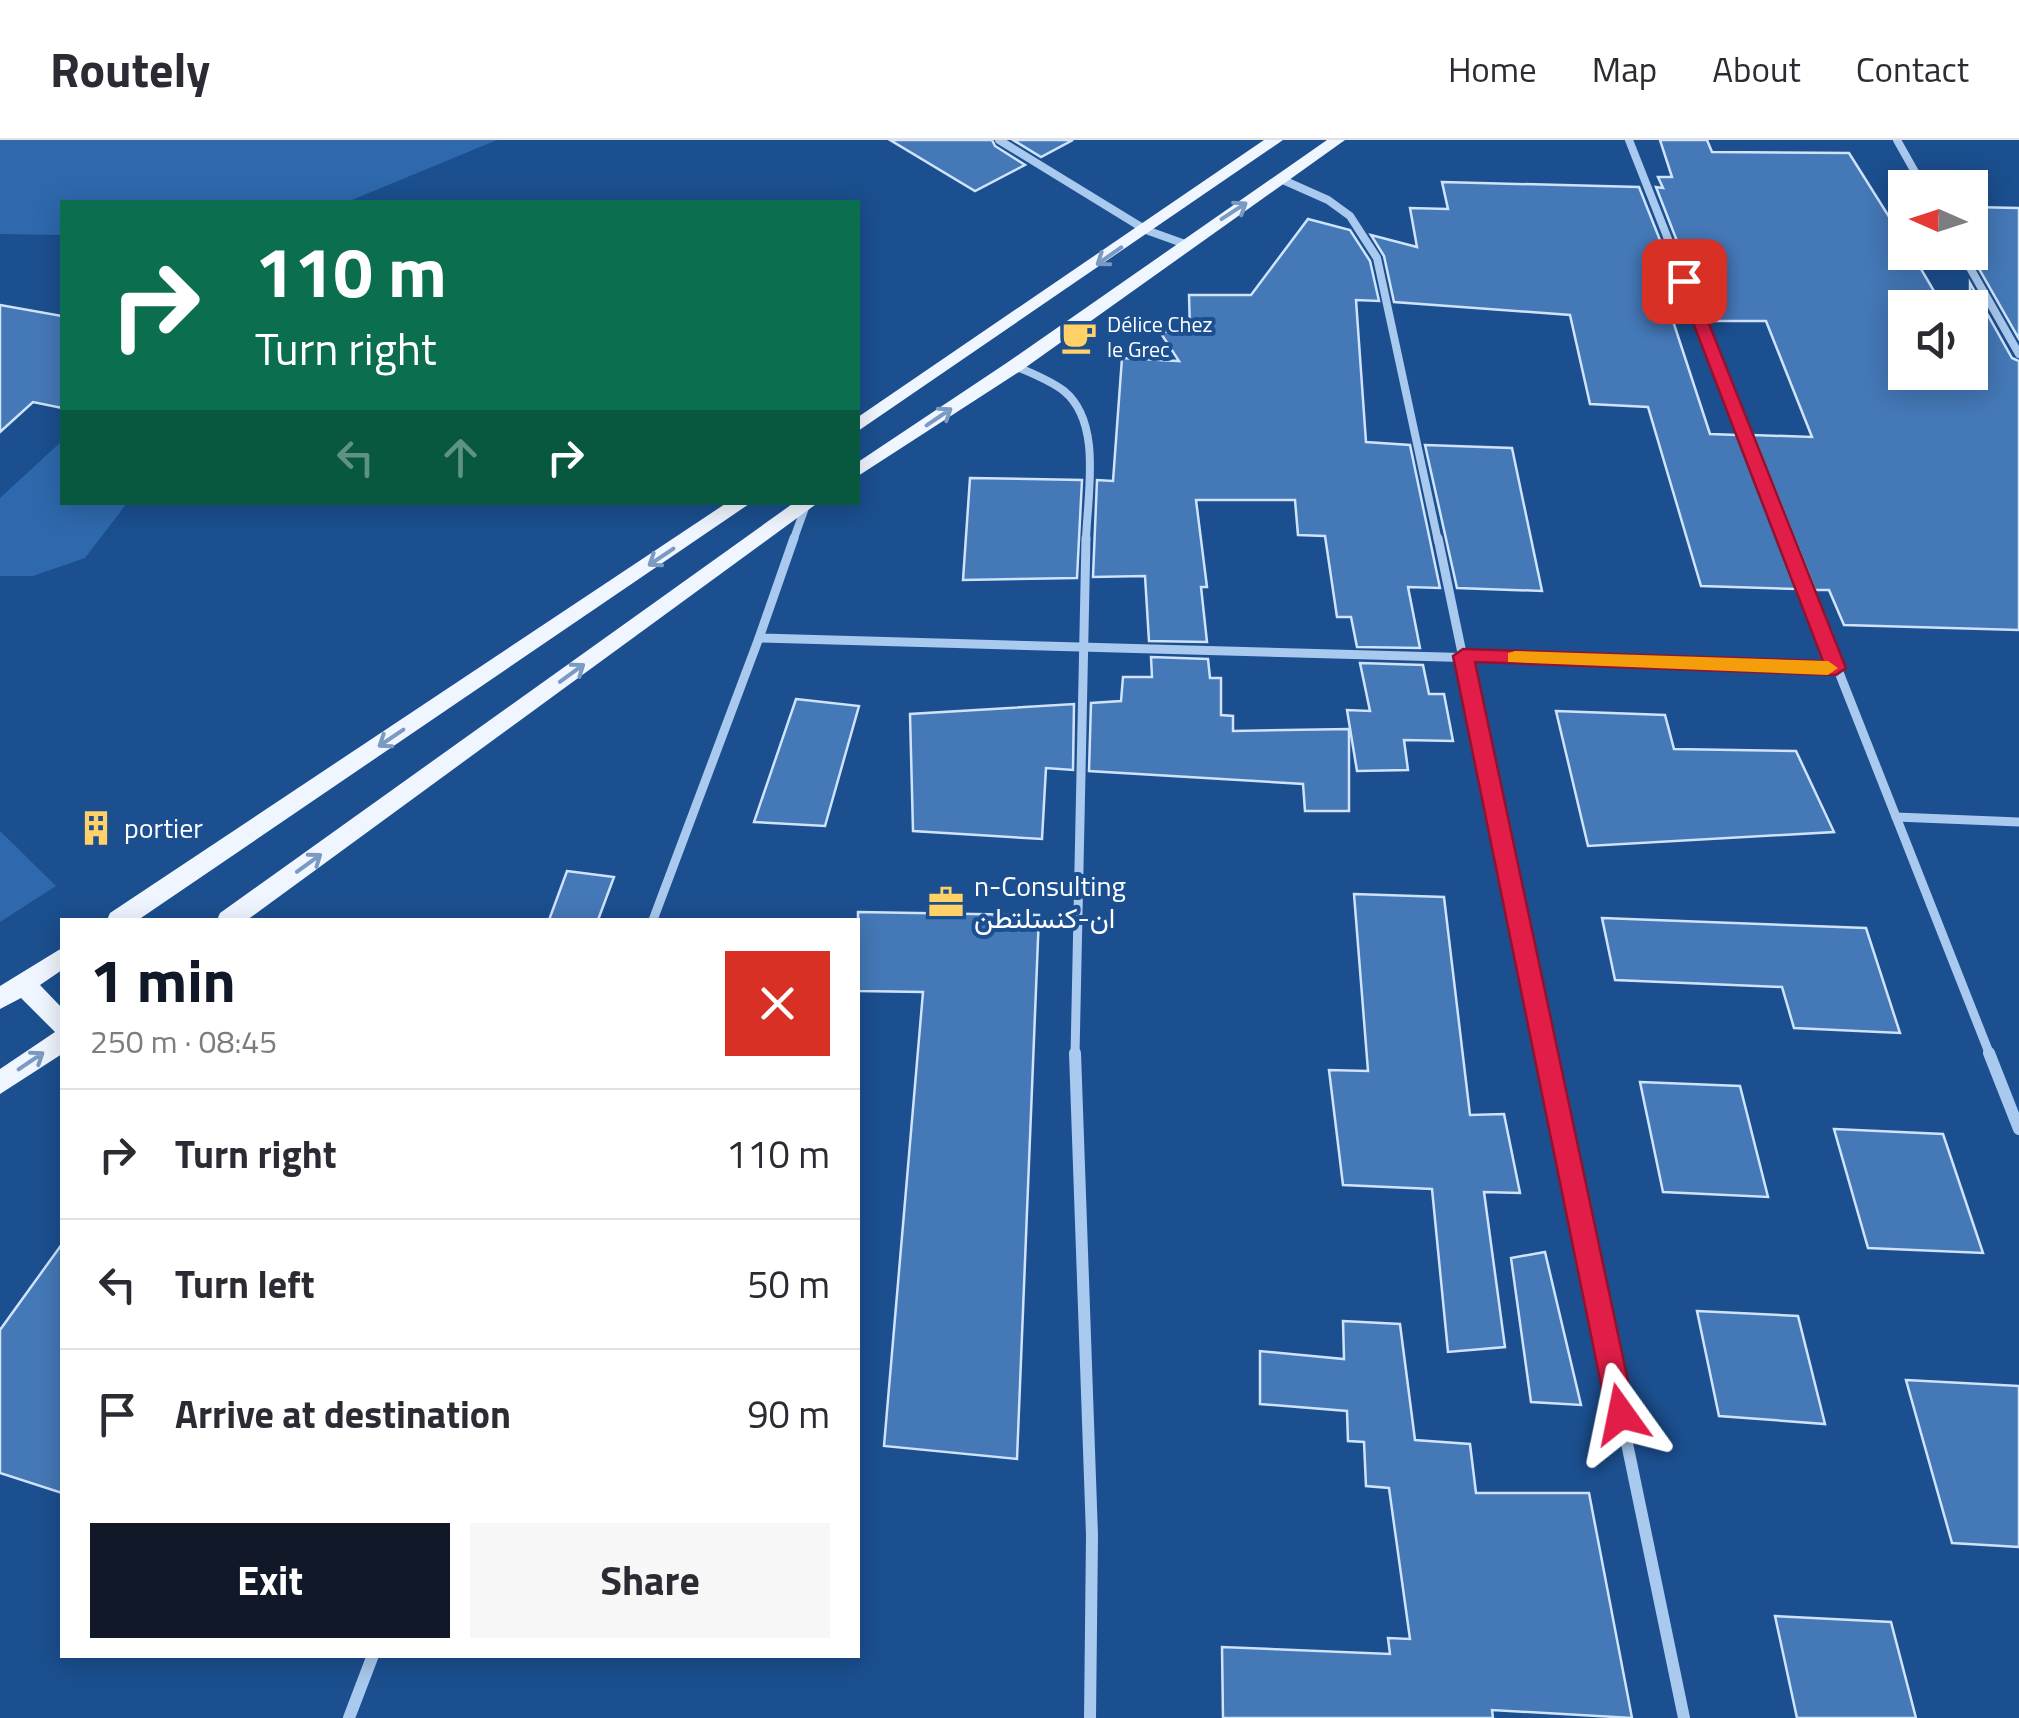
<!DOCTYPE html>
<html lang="en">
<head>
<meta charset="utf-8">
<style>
  body { margin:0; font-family:"Titillium Web",Vazirmatn,sans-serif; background:#f7f7f7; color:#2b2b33; height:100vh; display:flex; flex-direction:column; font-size:38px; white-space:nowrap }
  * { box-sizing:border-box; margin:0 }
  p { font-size:32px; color:#7c7c81 }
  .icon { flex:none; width:55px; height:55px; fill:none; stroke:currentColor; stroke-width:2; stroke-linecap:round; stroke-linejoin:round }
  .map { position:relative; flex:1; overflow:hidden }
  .panel { position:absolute; left:60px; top:778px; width:800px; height:740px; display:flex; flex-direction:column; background:#fff; border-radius:0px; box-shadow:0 5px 25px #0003 }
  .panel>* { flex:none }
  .banner { position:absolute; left:60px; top:60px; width:800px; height:305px; border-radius:0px; box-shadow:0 5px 25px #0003; background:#0b6e4f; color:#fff; overflow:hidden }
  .needle { width:65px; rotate:273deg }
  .tools { position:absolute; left:1888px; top:30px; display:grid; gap:20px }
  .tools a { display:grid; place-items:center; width:100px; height:100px; border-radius:0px; background:#fff; box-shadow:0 5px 25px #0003; font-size:50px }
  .pin { position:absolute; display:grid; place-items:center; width:85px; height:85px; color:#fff; margin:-42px; border-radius:20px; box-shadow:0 5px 15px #0006 }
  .me { position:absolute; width:110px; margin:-55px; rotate:348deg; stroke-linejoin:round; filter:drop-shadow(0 0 8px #0008) }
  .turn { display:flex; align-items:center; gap:35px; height:210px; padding:0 30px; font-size:45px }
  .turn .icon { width:130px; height:130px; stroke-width:2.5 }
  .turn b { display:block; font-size:70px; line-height:85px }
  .lanes { display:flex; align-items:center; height:95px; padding:0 30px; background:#0003; justify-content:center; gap:50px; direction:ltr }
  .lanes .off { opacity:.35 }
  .round { display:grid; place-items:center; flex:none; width:105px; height:105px; border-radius:0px; background:#f7f7f7 }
  .headline { display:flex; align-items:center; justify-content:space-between; height:170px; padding:0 30px }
  h1 { font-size:60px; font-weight:700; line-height:75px; color:#111827 }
  .cta { display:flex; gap:20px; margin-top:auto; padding:20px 30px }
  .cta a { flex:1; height:115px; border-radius:0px; background:#111827; color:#fff; font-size:40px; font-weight:700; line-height:115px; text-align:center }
  .cta a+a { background:#f7f7f7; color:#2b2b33 }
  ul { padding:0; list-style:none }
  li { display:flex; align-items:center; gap:30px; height:130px; padding:0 30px; border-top:2px solid #e1e1e2 }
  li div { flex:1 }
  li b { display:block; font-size:38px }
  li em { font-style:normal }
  header { display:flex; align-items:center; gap:60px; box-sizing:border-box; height:140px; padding:0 50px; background:#fff; border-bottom:2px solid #e1e1e2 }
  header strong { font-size:48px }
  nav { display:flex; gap:55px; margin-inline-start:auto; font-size:35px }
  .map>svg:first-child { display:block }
  .green { fill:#2e69ad }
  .building { fill:#4478b7; stroke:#cfe3fa; stroke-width:2.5 }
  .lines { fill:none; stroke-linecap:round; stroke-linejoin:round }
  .street-far2 { stroke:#a9c9ee; stroke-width:8 }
  .street-far1 { stroke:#a9c9ee; stroke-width:9 }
  .street { stroke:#a9c9ee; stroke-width:12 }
  .primary { fill:#f0f6ff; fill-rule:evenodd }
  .oneway { stroke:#7b9ac1 }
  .route { fill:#e11d48; stroke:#92132f; stroke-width:2.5 }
  .slow { fill:#f59e0b }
  .labels { text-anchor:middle; stroke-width:8; stroke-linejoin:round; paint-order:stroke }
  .far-poi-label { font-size:22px; fill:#fff; stroke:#1b4f8f; text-anchor:start }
  .poi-label { font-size:28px; fill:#fff; stroke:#1b4f8f; text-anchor:start }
</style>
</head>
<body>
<header>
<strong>Routely</strong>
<nav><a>Home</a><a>Map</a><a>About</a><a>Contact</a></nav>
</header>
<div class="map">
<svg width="2019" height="1578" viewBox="0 0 2019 1578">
  <rect width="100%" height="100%" fill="#1b4f8f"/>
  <g class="green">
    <path d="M0,0H497L347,62H62V95L0,94Z"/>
    <path d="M62,301V362L127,363L85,418L33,436H0V358Z"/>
    <path d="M0,691L56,746L0,782Z"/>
  </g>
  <g class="building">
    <path d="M890,0H992L995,6L1025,25L975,51Z"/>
    <path d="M1013,0H1073L1041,17Z"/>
    <path d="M1660,0H1707L1712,12L1849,13L1905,102V112H1911L1944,168H1905V232H1970V143L2012,218L2019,221V490L1844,485L1829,450H1815L1753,295L1812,297L1766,181H1708L1656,47L1663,48L1658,37H1672Z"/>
    <path d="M1442,42L1639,47L1692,181H1673L1710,294L1737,295L1798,449L1701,446L1648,267L1590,264L1570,175L1394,162L1384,116L1371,95L1417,107L1410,68L1448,69Z"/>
    <path d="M1970,67L2019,68V199L1970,113Z"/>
    <path d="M1308,79L1350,90L1370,121L1379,161L1356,160L1366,302L1410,305L1440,448L1408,447L1420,508L1357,507L1351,477H1337L1325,396L1298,395L1295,360H1196L1207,447H1201L1207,502L1149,501L1145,436L1093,437L1097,340L1113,341L1122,218L1179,221L1160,192L1190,191L1189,155H1251Z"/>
    <path d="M0,165L62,176V268L33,262L0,292Z"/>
    <path d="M1425,305L1512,308L1542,451L1457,448Z"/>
    <path d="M970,338L1082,340L1077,438L963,440Z"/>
    <path d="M1151,517L1208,519L1210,538H1221V575L1233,576V591L1349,589V671H1305L1303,644L1089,631L1091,563L1121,561L1123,537H1152Z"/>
    <path d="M1360,523L1423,525L1429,554H1444L1453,601L1404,600L1408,630L1357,631L1347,570L1370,571Z"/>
    <path d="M796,559L859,566L825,686L754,682Z"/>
    <path d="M1074,564L1073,630L1046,628L1042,699L913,691L910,574Z"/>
    <path d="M1556,571L1665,575L1674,609L1796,611L1834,692L1588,706Z"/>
    <path d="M567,731L614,737L598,780H549Z"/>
    <path d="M1354,754L1444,757L1470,975L1504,974L1520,1053L1484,1052L1505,1207L1448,1212L1432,1049L1343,1045L1329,930L1368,931Z"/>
    <path d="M858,772L1039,775L1017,1319L884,1306L923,852L858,851Z"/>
    <path d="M1602,778L1866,788L1900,893L1794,888L1782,847L1615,840Z"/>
    <path d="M1640,942L1740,946L1768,1057L1663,1052Z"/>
    <path d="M1834,989L1943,994L1983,1113L1868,1108Z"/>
    <path d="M62,1104V1353L0,1333V1190Z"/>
    <path d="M1545,1112L1581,1265L1531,1262L1511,1118Z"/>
    <path d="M1697,1171L1798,1176L1825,1284L1719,1276Z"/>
    <path d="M1343,1181L1400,1184L1415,1300L1470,1304L1476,1353H1589L1632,1578L1492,1570L1493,1578H1223L1222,1507L1390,1514L1388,1498L1410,1499L1389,1348L1366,1346L1364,1302L1348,1301L1347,1271L1260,1264V1211L1344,1219Z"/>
    <path d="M1906,1240L2019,1246V1407L1952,1403Z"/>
    <path d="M1775,1476L1891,1482L1916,1578H1797Z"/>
  </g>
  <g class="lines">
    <g class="street-far2">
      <path d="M999,0L1146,90L1185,104"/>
      <path d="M1629,0L1787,401"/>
      <path d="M1897,0L1924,48"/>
      <path d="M1283,40L1328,60L1350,76L1377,118L1438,401"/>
      <path d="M1961,112L2019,214"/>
      <path d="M1015,226C1031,233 1050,240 1064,251C1103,283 1087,356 1086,401"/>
      <path d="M793,401L806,365"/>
    </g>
    <g class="street-far1">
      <path d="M794,398L759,498L1836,528"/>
      <path d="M1438,398L1546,915"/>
      <path d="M1786,398L1990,915"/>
      <path d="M1896,677L2019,682"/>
      <path d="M653,780L759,498"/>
      <path d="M1075,915L1086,398"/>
    </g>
    <g class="street">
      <path d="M1075,913L1092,1395L1090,1578"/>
      <path d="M1546,913L1684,1578"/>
      <path d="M1989,913L2019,989"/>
      <path d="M349,1578L373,1515"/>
    </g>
    <g class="primary">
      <path d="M1264,0H1283L858,291V277Z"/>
      <path d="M1327,0H1345L1022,230L858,336V322L1008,222Z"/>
      <path d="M728,362H752L138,780H107L110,773Z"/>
      <path d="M795,362H819L247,780H217L220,773Z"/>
      <path d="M62,808V830L40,845L62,868V914L0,954V929L55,892L21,858L0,869V846Z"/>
    </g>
  </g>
  <defs><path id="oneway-shaft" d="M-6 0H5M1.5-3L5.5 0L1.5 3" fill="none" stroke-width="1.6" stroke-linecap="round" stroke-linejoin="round" transform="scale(2.5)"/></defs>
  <g class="oneway">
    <use href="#oneway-shaft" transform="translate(1234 71) rotate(-33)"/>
    <use href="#oneway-shaft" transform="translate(1109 116) rotate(145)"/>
    <use href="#oneway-shaft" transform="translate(939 277) rotate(-34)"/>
    <use href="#oneway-shaft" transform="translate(661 417) rotate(146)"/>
    <use href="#oneway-shaft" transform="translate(572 533) rotate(-36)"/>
    <use href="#oneway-shaft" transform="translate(391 598) rotate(146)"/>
    <use href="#oneway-shaft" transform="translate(309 723) rotate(-36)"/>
    <use href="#oneway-shaft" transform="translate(31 921) rotate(-34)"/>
  </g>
  <path class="route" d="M1679,137L1692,141L1846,528L1836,535L1475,522L1635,1274L1631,1284L1621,1287L1611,1284L1607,1274L1453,516L1463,509L1823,521L1677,141Z"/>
  <path class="slow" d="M1515,511L1828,521L1838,528L1828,535L1508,522V513Z"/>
  <defs>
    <symbol id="cafe-bare" viewBox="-9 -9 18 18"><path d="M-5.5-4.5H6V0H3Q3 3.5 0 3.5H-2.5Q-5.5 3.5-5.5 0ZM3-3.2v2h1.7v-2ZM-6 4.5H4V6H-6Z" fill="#ffd166" stroke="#1b4f8f" stroke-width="2.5" paint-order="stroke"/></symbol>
    <symbol id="building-bare" viewBox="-9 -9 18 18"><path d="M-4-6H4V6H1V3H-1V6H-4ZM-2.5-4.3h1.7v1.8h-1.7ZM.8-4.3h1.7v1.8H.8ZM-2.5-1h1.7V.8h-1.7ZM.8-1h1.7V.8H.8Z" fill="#ffd166" stroke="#1b4f8f" stroke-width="2.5" paint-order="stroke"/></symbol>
    <symbol id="office-bare" viewBox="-9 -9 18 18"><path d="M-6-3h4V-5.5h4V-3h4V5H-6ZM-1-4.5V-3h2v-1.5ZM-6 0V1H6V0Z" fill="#ffd166" stroke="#1b4f8f" stroke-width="2.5" paint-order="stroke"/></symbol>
  </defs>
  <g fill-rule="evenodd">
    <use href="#cafe-bare" x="1054" y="172" width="50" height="50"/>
    <use href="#building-bare" x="71" y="663" width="50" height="50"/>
    <use href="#office-bare" x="921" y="737" width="50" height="50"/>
  </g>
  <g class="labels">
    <g class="far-poi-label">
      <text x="1107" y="192">Délice Chez<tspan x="1107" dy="25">le Grec</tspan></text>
    </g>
    <g class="poi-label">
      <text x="124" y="698">portier</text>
      <text x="974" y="756">n-Consulting<tspan x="974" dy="32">ان-كنسلتطن</tspan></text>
    </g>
  </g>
</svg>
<div class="tools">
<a><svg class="needle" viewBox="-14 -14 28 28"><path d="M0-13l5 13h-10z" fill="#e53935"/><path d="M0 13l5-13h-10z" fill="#7c7c81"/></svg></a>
<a><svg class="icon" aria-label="sound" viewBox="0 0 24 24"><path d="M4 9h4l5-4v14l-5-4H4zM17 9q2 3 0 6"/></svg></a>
</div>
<div class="pin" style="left:1684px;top:141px;background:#d93025"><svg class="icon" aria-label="arrive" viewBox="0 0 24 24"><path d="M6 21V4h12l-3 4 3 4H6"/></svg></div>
<svg class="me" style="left:1621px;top:1274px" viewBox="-20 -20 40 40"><path d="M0-17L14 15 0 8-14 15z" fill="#e11d48" stroke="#fff" stroke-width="4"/></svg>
<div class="banner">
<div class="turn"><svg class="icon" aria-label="right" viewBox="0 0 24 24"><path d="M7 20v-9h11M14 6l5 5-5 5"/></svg><div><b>110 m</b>Turn right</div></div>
<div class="lanes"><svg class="icon off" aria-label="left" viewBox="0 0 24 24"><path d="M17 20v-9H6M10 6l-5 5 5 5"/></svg><svg class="icon off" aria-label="ahead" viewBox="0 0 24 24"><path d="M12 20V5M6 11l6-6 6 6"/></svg><svg class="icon" aria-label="right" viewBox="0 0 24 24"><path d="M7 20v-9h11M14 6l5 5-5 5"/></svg></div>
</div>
<section class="panel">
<div class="headline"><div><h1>1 min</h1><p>250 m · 08:45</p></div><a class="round" style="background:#d93025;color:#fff"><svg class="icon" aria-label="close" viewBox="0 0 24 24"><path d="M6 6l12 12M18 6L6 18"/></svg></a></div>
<ul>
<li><svg class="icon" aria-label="right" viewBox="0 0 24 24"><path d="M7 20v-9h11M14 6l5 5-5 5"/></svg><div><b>Turn right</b></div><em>110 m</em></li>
<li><svg class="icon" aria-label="left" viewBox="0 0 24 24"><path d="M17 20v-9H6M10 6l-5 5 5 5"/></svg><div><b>Turn left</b></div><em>50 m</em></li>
<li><svg class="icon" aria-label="arrive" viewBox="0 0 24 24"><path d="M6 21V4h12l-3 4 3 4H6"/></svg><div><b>Arrive at destination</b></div><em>90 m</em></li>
</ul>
<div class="cta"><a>Exit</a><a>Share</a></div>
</section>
</div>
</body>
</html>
